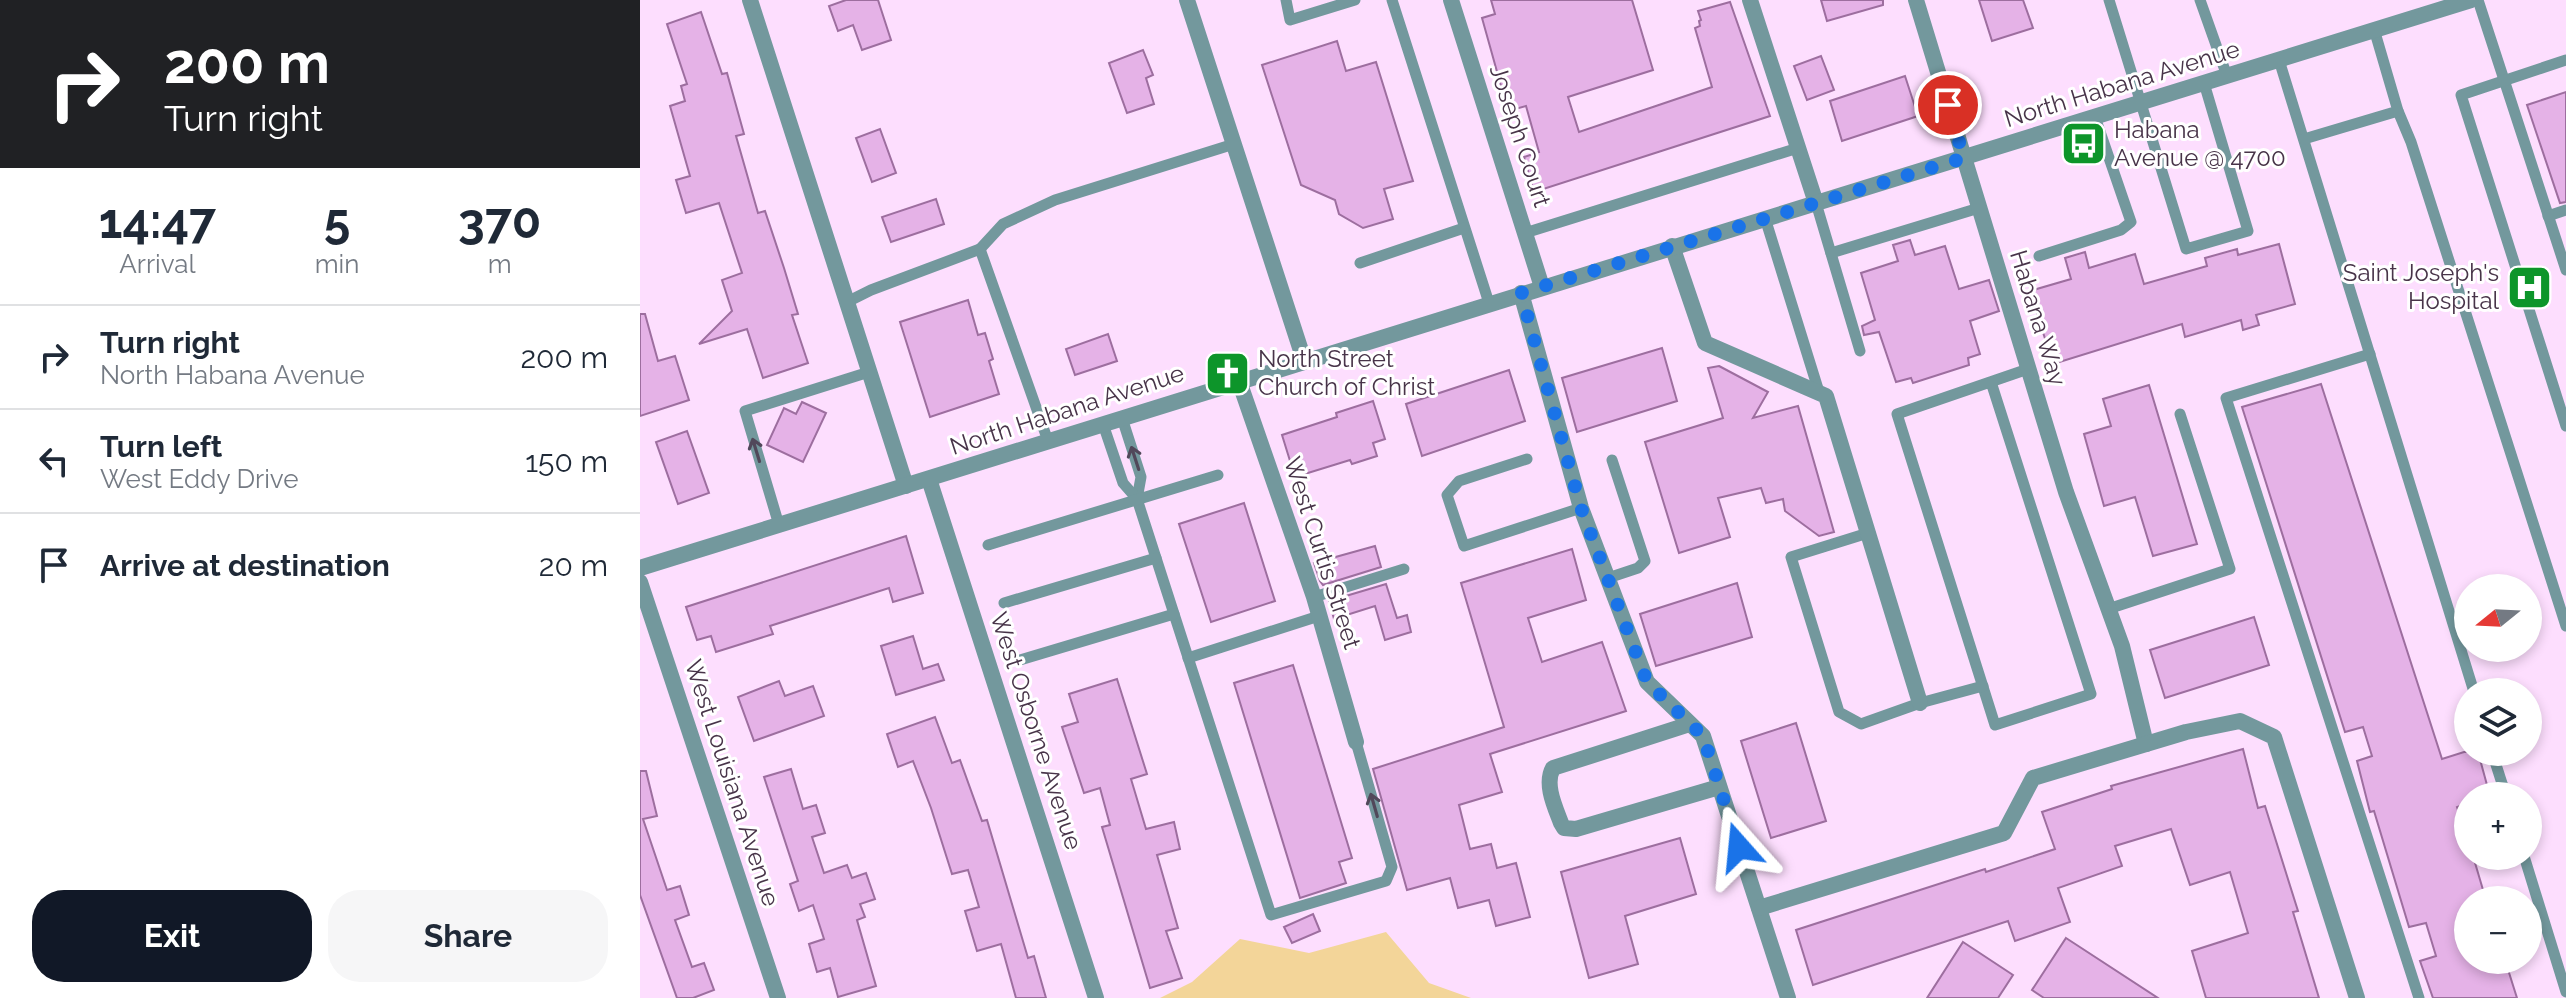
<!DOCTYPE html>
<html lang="en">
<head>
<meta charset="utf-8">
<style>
  body { margin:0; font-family:Raleway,sans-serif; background:#f6f6f7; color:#1f2937; height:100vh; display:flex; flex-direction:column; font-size:30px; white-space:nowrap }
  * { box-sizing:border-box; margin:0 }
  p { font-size:26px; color:#747a83 }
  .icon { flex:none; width:44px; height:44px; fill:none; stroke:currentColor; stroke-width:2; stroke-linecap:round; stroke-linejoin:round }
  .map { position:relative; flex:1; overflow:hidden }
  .side { display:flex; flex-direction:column; background:#fff; width:640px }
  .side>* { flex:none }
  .top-card { background:#202124; color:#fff; overflow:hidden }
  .needle { width:52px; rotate:252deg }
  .controls { position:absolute; left:1814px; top:574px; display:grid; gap:16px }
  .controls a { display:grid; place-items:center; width:88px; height:88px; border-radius:50%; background:#fff; box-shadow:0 4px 12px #0003; font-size:40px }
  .pin { position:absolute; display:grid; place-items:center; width:68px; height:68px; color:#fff; margin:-34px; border:4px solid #fff; border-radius:50%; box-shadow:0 2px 8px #0007 }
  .me { position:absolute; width:88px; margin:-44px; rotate:342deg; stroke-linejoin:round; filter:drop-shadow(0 0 6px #0008) }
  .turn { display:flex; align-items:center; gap:28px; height:168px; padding:0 32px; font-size:36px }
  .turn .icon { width:104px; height:104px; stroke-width:2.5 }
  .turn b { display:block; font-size:56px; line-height:68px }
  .eta { display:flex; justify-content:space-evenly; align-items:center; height:136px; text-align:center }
  .eta b { font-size:48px; font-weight:700; line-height:56px }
  .action { display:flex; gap:16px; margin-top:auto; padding:16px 32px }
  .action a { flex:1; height:92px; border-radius:32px; background:#111827; color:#fff; font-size:32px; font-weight:700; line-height:92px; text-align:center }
  .action a+a { background:#f6f6f7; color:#1f2937 }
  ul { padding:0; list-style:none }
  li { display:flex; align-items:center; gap:24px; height:104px; padding:0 32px; border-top:2px solid #e0e1e3 }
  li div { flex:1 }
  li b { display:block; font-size:30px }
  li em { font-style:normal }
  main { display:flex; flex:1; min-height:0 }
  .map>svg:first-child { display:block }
  .green { fill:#f3d599 }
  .building { fill:#e5b2e7; stroke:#9d6e9f; stroke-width:2 }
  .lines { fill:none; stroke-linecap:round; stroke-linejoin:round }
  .service { stroke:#73989d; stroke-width:11 }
  .minor { stroke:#73989d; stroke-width:16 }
  .tertiary { stroke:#73989d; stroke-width:16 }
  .oneway { stroke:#51485a }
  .route { stroke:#1a73e8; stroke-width:14; stroke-dasharray:0 25.2 }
  .labels { text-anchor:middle; stroke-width:6; stroke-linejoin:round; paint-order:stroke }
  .street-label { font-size:24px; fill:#483449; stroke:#fff }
  .poi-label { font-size:24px; fill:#483449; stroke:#fff; text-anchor:start }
</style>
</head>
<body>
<main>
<section class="side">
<div class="top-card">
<div class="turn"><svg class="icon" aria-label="right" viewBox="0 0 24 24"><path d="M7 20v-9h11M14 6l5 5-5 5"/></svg><div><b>200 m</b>Turn right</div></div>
</div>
<div class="eta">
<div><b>14:47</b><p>Arrival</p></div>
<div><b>5</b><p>min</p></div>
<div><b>370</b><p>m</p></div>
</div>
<ul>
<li><svg class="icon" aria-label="right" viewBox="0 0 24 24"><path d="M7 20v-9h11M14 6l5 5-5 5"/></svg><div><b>Turn right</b><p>North Habana Avenue</p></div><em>200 m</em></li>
<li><svg class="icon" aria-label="left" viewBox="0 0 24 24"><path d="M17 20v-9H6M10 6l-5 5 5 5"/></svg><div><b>Turn left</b><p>West Eddy Drive</p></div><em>150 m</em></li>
<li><svg class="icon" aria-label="arrive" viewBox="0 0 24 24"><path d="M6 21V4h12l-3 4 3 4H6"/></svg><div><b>Arrive at destination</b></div><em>20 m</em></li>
</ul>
<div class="action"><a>Exit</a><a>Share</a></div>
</section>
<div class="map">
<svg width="1926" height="998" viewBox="0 0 1926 998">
  <rect width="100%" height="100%" fill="#fddefe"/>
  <path class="green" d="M746,932L789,983L831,998H520L552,982L600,939L669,953Z"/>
  <g class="building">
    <path d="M206,0H238L251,40L222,50L213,25L198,31L189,6Z"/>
    <path d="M851,0H992L1013,70L928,97L939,132L1072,87L1055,28L1060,26L1059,21L1061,20L1058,11L1090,2L1130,116L894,192L884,157L899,152L886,106L868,111L842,18L855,14Z"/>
    <path d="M1181,0H1243V5L1187,21Z"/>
    <path d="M1339,0H1383L1393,28L1352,41Z"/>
    <path d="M61,12L82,74L87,73L104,134L96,136L118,213L125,211L144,268L158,314L152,315L168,363L123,378L107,329L59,344L92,311L82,280L102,273L79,203L46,213L36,180L50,176L30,106L45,101L41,86L47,84L27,24Z"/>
    <path d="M697,41L706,71L736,62L773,181L744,189L753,219L723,228L699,214L695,200L661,185L622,65Z"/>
    <path d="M503,50L513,75L506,78L514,104L487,113L469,63Z"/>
    <path d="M1181,56L1194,90L1167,100L1154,66Z"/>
    <path d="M1265,76L1278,116L1202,141L1190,101Z"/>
    <path d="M1926,92V202L1920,203L1887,105Z"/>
    <path d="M240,129L256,173L232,182L216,138Z"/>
    <path d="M296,199L304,224L251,242L242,217Z"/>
    <path d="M1270,240L1275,255L1305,246L1319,289L1349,280L1359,311L1330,321L1340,354L1328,358L1329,365L1273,383L1271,378L1256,382L1239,332L1224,335L1222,326L1235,320L1221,273L1258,261L1253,245Z"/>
    <path d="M1639,244L1655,304L1616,315L1619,325L1603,330L1601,320L1545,337L1542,324L1413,364L1390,291L1431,279L1425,258L1445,252L1449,268L1495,254L1504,284L1567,266L1565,258L1597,249L1598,255Z"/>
    <path d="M328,300L338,335L345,333L353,359L349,361L359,394L290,417L260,322Z"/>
    <path d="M0,314H5L18,361L35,356L49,400L0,416Z"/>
    <path d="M468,334L477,361L435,375L426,349Z"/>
    <path d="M1022,348L1037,401L937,432L922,378Z"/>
    <path d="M1079,366L1128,392L1113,418L1158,406L1194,532L1179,536L1145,511L1143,499L1126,503L1121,488L1078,498L1090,537L1039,553L1005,442L1083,418L1068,368Z"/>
    <path d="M869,370L885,421L782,456L766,404Z"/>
    <path d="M1681,384L1802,759L1824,752H1838L1850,796H1828V803L1817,807L1828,840V856H1833L1846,900H1828V960H1865L1877,998H1793L1780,961L1796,956L1786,923L1769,927L1734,811L1730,812L1717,761L1732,756L1723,727L1705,732L1602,407Z"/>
    <path d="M1509,385L1557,544L1513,556L1495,497L1464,506L1444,434L1471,426L1463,399Z"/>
    <path d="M733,401L745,439L733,443L737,456L712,464L710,460L655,477L642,435L697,417L696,413Z"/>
    <path d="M162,402L186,413L163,462L127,445L144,408L156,414Z"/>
    <path d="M47,431L69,493L38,504L16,442Z"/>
    <path d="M604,503L635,601L571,622L539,524Z"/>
    <path d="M266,536L283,593L253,602L249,588L130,626L133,634L76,652L71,636L57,640L46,607Z"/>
    <path d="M735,546L741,567L683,585L680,581L674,563Z"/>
    <path d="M932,549L946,600L888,618L902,662L962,642L986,711L850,754L862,792L819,805L830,849L851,844L857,868L876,863L890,917L856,926L849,900L818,908L810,878L767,890L733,769L864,727L821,583Z"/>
    <path d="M1097,583L1112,637L1016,666L1000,614Z"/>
    <path d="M746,584L757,618L767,615L771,632L745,640L735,606L694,619L689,601Z"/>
    <path d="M1614,617L1629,665L1525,698L1510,650Z"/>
    <path d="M273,636L283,669L298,664L304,680L256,695L241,646Z"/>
    <path d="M653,665L712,858L699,862L706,883L660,898L594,683Z"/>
    <path d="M477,679L507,774L491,779L506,829L534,822L540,849L517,855L538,928L526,931L542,978L510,988L462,827L470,825L460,788L444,793L422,727L438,722L429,694Z"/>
    <path d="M139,681L145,696L173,686L184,716L114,741L98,697Z"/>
    <path d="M295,717L312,763L320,760L342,821L347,820L388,958L394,956L406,998H376L361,944L337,951L325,911L339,907L328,870L312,874L291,808L273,761L258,767L247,734Z"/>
    <path d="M1156,723L1186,821L1131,838L1101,741Z"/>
    <path d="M1603,749L1618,808L1625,806L1658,911L1653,912L1679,998H1566L1552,951L1608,933L1590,872L1550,885L1531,829L1475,846L1482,866L1418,888L1430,922L1375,941L1368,921L1173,985L1156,930L1345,869L1346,872L1415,849L1402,812L1472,789L1471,786Z"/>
    <path d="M151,769L163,809L176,805L185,833L172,837L184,873L207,865L212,878L226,873L235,899L220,904L225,917L217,920L236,986L198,997L190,968L177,972L169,944L184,939L173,905L159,911L150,884L158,881L124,777Z"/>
    <path d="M0,771H6L17,816L3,819L27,890L40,886L49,915L35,920L52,967L64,963L74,990L53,998H37L0,895Z"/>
    <path d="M1040,838L1056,894L985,916L998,964L949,978L921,872Z"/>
    <path d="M673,914L680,931L652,943L644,927Z"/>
    <path d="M1426,938L1518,998H1404L1392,990Z"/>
    <path d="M1323,942L1373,975L1358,998H1287Z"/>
  </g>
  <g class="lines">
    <g class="service">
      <path d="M646,0L650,20L715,0"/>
      <path d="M752,0L849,303"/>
      <path d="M1469,0L1546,249L1608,231L1564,83"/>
      <path d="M1560,0L1587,76"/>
      <path d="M1838,0L1926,270"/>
      <path d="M1639,60L1834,692"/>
      <path d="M1926,60L1821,95L1926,426"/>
      <path d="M1758,111L1771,142L1926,626"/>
      <path d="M1664,139L1758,111L1734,29"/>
      <path d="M1176,203L1220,351"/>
      <path d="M1908,216L1926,210"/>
      <path d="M1125,218L1179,392"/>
      <path d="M885,233L1158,148"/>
      <path d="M340,249L363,224L415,200L594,144"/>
      <path d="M1191,253L1339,208"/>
      <path d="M1399,256L1481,230L1491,222L1455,117"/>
      <path d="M720,263L824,228"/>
      <path d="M207,302L231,290L340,249L408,441"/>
      <path d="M1730,354L1586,398L1779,998"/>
      <path d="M1351,382L1451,694L1355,725L1257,414L1388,369"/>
      <path d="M482,418L501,477L497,499"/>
      <path d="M463,424L483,483L497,499L631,915L746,881L752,867L716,742"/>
      <path d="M887,459L819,481L807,495L824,546L941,508"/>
      <path d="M139,525L105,411L229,372"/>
      <path d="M1228,533L1151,557L1199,712L1221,724L1280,703L1343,686"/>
      <path d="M348,545L578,475"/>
      <path d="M968,578L998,568L1005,561L972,460"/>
      <path d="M674,597L764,569"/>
      <path d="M364,603L516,558"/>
      <path d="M1468,609L1590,569L1540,414"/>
      <path d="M548,658L679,616"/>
      <path d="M380,660L534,614"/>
      <path d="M1852,752L1866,796"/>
      <path d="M1884,856L1926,992"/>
    </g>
    <g class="minor">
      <path d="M547,0L664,360"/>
      <path d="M811,0L902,287"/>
      <path d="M1110,0L1176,203"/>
      <path d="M1276,0L1426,492L1482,646L1506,744"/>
      <path d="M1032,246L1065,343L1186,396L1280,703"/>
      <path d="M881,293L941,508L1007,682L1063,736L1148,998"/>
      <path d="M599,381L674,597L716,742"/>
      <path d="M289,479L456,998"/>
      <path d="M0,582L138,998"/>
      <path d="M1050,724L913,768C904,784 915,807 921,823L924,828L936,829L1079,787"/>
      <path d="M1119,908L1364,833L1393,778L1546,732L1600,721L1634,737L1717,998"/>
    </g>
    <g class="tertiary">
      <path d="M110,0L266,486"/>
      <path d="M0,568L1831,0"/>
    </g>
  </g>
  <defs><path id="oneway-shaft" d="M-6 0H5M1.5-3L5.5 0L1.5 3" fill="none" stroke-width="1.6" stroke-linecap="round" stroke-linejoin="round" transform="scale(2)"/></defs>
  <g class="oneway">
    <use href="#oneway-shaft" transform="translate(116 450) rotate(-107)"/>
    <use href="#oneway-shaft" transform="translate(495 458) rotate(-108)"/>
    <use href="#oneway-shaft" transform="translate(734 805) rotate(-106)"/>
  </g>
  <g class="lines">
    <path class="route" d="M1099,847L1063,736L1007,682L941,508L881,293L1324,158L1308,105"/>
  </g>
  <defs>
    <symbol id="bus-square" viewBox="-11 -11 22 22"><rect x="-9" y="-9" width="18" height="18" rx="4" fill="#0d952a" stroke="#fff"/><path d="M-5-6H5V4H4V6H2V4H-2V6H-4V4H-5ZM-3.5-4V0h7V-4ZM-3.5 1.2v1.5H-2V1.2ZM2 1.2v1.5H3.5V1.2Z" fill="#fff"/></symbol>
    <symbol id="hospital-square" viewBox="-11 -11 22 22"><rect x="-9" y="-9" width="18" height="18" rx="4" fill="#0d952a" stroke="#fff"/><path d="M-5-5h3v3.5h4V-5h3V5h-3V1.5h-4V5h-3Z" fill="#fff"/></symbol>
    <symbol id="church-square" viewBox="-11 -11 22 22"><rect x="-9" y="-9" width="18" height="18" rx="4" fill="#0d952a" stroke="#fff"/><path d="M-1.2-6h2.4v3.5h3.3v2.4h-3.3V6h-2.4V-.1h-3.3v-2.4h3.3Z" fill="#fff"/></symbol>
  </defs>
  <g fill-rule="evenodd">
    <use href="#bus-square" x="1418" y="118" width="51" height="51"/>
    <use href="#hospital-square" x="1864" y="262" width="51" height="51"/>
    <use href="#church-square" x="562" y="348" width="51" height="51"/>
  </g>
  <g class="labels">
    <g class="street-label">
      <text transform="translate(1482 84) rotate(-17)" y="8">North Habana Avenue</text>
      <text transform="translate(880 136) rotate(72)" y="8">Joseph Court</text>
      <text transform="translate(1398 318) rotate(73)" y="8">Habana Way</text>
      <text transform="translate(427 410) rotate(-18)" y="8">North Habana Avenue</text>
      <text transform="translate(682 553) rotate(72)" y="8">West Curtis Street</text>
      <text transform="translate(396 731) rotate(72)" y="8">West Osborne Avenue</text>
      <text transform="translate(92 783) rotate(72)" y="8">West Louisiana Avenue</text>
    </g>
    <g class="poi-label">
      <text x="1474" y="138">Habana<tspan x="1474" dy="28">Avenue @ 4700</tspan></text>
      <text x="1859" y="281" text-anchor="end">Saint Joseph's<tspan x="1859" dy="28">Hospital</tspan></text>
      <text x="618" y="367">North Street<tspan x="618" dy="28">Church of Christ</tspan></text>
    </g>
  </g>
</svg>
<div class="controls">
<a><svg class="needle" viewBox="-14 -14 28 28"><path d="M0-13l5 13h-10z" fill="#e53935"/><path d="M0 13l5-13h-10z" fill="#747a83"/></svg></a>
<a><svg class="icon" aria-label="layers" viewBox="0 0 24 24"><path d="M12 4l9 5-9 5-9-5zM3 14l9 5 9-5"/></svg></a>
<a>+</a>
<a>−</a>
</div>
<div class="pin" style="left:1308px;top:105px;background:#d93025"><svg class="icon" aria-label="arrive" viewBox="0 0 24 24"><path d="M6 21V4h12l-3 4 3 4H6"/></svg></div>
<svg class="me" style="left:1099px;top:847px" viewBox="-20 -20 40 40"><path d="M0-17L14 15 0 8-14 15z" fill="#1a73e8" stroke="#fff" stroke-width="4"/></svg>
</div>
</main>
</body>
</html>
